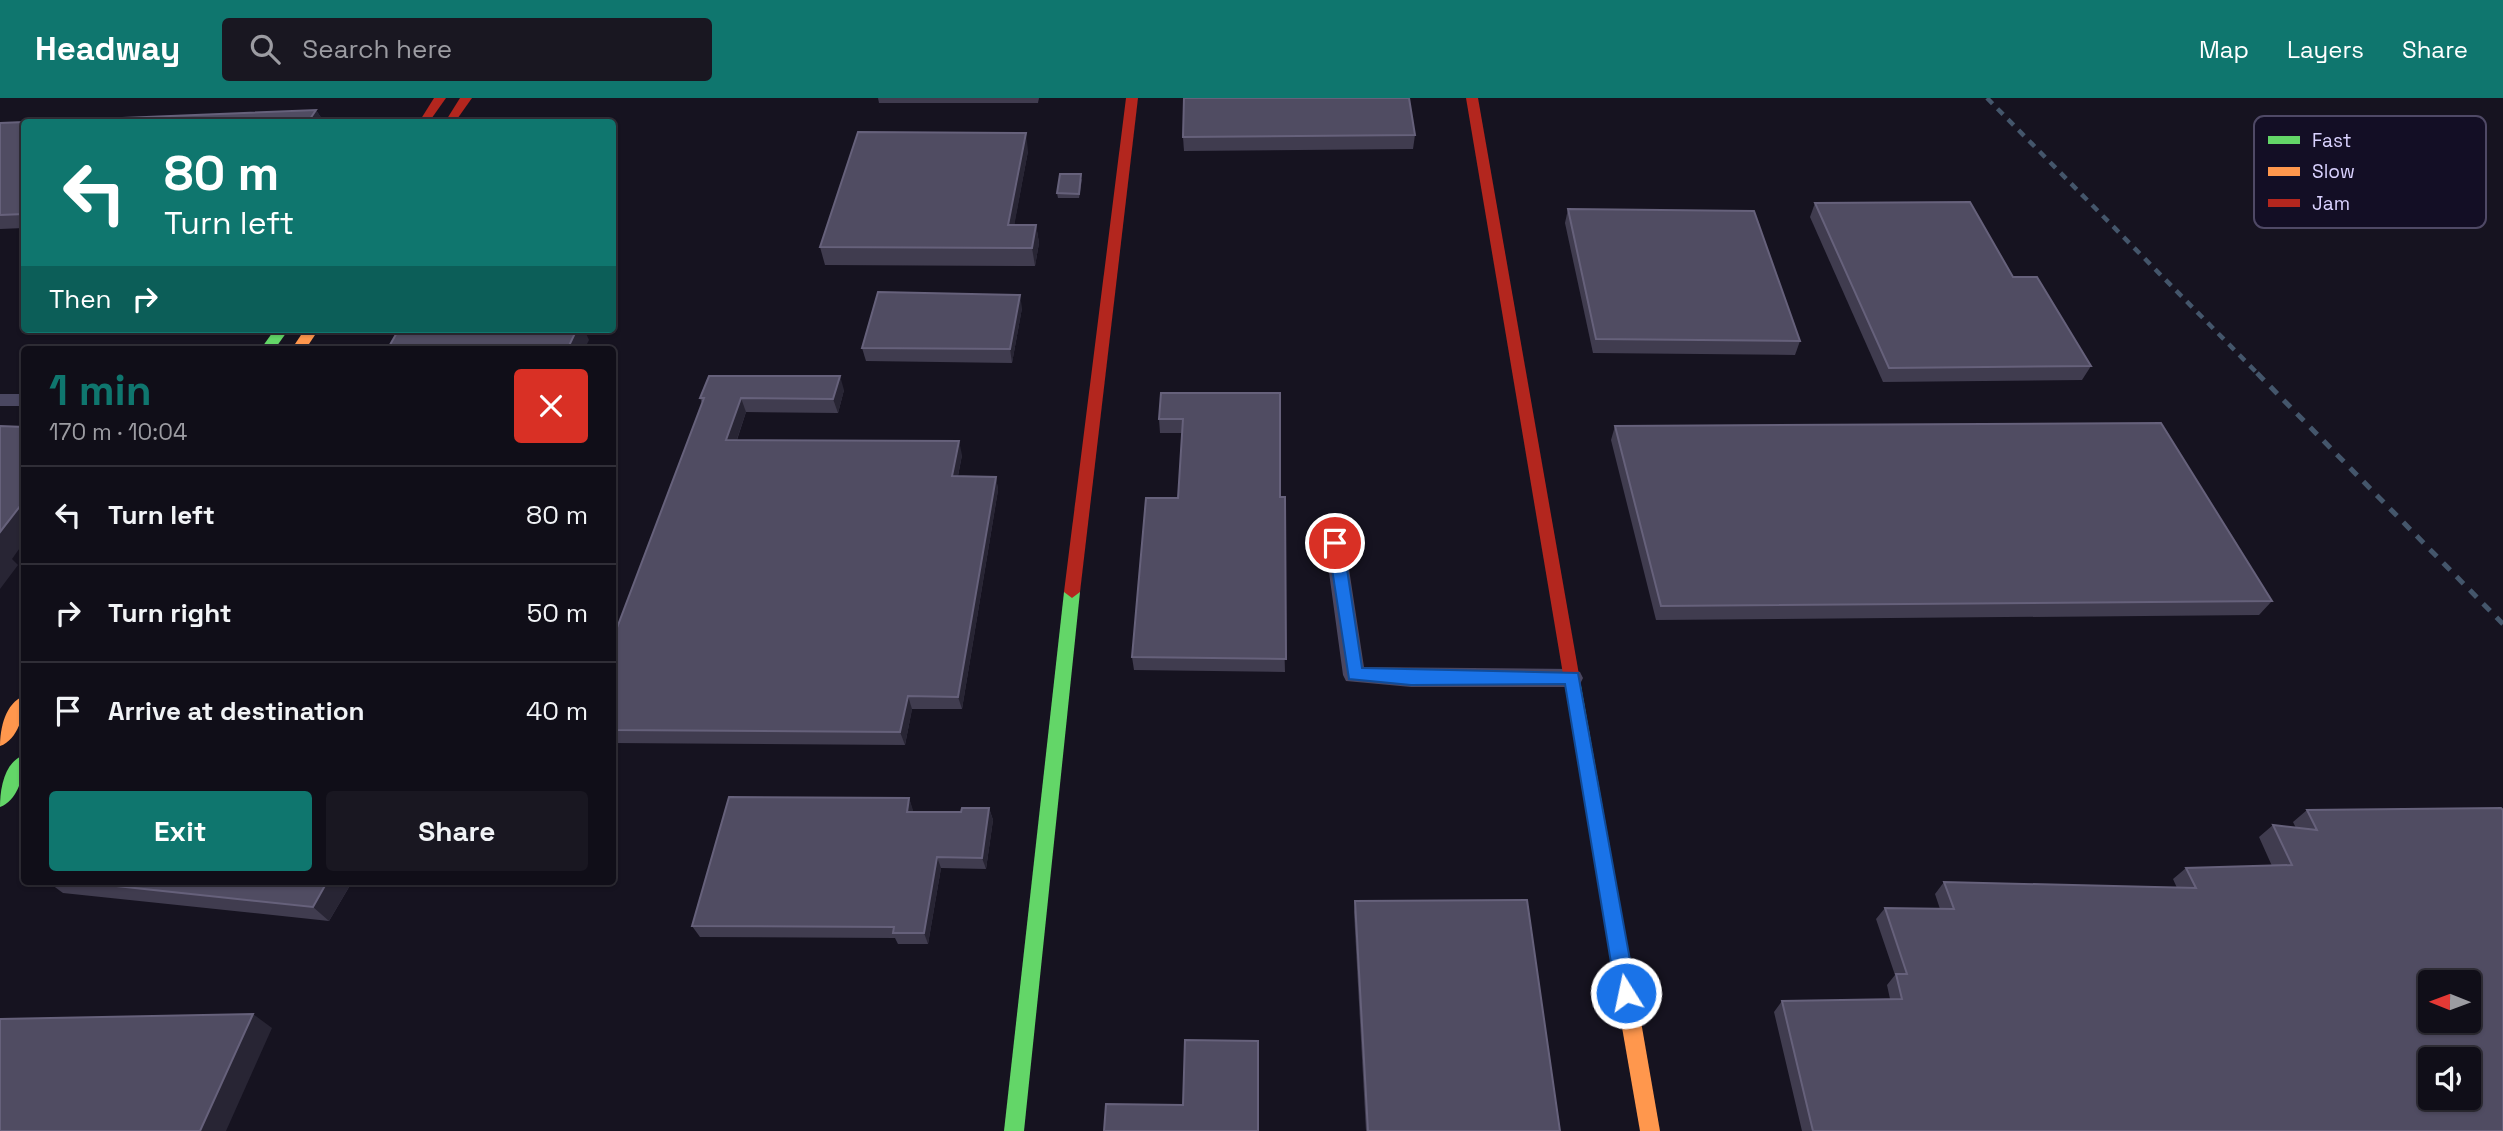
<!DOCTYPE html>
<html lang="en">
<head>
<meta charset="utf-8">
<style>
  body { margin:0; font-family:"Space Grotesk",sans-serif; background:#191721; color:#f1f3f6; height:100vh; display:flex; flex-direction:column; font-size:26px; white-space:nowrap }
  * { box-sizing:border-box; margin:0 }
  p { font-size:23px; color:#9c9ca2 }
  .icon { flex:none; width:38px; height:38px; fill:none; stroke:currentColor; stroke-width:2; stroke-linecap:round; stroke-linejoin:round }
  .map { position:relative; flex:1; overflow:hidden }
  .side { position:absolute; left:21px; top:248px; width:595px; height:539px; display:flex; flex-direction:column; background:#100e18; border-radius:7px; box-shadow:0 2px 5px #0004,0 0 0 2px #302e37 }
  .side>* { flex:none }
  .guide { position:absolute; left:21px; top:21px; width:595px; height:214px; border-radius:7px; box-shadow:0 2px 5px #0004,0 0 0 2px #302e37; background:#0f766e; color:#fff; overflow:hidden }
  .needle { width:46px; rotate:271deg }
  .controls { position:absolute; left:2418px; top:872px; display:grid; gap:14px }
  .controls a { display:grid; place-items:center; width:63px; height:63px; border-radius:7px; background:#100e18; box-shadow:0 2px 5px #0004,0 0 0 2px #302e37; font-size:35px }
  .pin { position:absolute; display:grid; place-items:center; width:60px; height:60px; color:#fff; margin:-30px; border:4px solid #fff; border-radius:50%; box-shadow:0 2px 7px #0007 }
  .me { position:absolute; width:77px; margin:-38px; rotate:350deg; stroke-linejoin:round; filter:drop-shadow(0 0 5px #0008) }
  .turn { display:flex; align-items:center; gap:24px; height:147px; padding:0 28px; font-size:32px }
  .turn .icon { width:91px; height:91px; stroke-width:2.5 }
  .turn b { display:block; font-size:49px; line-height:60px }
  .then { display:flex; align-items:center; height:66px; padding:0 28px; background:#0003; gap:14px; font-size:26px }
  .round { display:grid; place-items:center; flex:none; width:74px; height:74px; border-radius:7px; background:#191721 }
  .head { display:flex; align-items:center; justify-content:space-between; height:119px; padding:0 28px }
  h1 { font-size:42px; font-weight:700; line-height:52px; color:#0f766e }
  .primary-button { display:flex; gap:14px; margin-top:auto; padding:14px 28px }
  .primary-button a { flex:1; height:80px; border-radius:7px; background:#0f766e; color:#fff; font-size:28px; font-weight:700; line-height:80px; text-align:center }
  .primary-button a+a { background:#191721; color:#f1f3f6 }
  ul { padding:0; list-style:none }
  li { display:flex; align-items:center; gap:21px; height:98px; padding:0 28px; border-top:2px solid #302e37 }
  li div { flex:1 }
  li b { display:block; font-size:26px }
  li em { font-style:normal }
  header { display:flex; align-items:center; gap:42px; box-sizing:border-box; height:98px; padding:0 35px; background:#0f766e; color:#fff }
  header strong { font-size:33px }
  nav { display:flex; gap:38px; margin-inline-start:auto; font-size:24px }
  .search { width:490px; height:63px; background:#191721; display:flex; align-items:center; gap:18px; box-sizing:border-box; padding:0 24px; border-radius:7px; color:#9c9ca2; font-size:26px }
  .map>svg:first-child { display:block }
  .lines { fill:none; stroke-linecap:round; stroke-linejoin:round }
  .street { fill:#4a4761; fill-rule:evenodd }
  .fast { fill:#63d668; fill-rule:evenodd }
  .slow { fill:#ff974d; fill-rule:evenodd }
  .jam { fill:#b3261e; fill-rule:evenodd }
  .rail-far1 { stroke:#44566b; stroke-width:4.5; stroke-dasharray:8 7; stroke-linecap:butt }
  .rail { stroke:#44566b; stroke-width:5; stroke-dasharray:10 9; stroke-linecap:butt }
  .wall { fill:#403c4f }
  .shaded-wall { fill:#282534 }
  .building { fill:#504c62; stroke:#66617b; stroke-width:2; fill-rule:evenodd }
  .route { fill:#1a73e8; stroke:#114b97; stroke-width:2 }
  .key { fill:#130e25; stroke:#4f4966; stroke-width:2 }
  .key-label { font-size:19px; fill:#dad2ff }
</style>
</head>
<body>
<header>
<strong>Headway</strong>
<div class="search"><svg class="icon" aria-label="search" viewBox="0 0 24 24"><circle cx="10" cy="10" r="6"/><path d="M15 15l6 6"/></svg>Search here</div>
<nav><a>Map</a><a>Layers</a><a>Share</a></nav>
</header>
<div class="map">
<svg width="2503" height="1033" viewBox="0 0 2503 1033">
  <rect width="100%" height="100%" fill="#161320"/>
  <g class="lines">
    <g class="street">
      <rect x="0" y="296" width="24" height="12"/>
      <path d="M1335,438L1342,440L1345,445L1364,569L1572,571L1580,574L1583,580L1580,586L1572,589H1411L1346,583L1343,577L1325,445L1328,440Z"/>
    </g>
    <g class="fast">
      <path d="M275,231H289L274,252H260Z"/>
      <path d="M1072,488L1080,494L1024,1033H1004L1064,494Z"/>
      <path d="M1573,581L1579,583L1581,588L1639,912L1636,919L1629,921L1622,919L1619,912L1565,588L1567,583Z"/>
      <path d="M24,657C25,674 19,702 0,709C0,691 4,664 24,657Z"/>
    </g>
    <g class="slow">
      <path d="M305,231H319L305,252H291Z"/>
      <path d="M24,598C25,615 18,642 0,648C0,631 5,605 24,598Z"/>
      <path d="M1629,903L1636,905L1639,912L1660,1033H1640L1619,912L1622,905Z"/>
    </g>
    <g class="jam">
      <path d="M434,0H446L429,24H419Z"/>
      <path d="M460,0H472L455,24H445Z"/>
      <path d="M1126,0H1138L1080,494L1072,500L1064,494Z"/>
      <path d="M1466,0H1478L1581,588L1579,593H1567L1565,588Z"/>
    </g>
    <path class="rail-far1" d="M1987,0L2259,277"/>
    <path class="rail" d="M2257,275L2503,526"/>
  </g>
  <g class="wall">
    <path d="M878,0H1039L1038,5H879Z"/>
    <path d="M316,12L324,24H24V130L0,131V25Z"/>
    <path d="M1415,37L1413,51L1184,53L1183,39Z"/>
    <path d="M1028,53L1014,127H1036L1039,145L1035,168L825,167L820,149Z"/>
    <path d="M1082,81L1079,100H1058L1057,95Z"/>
    <path d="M1815,105L2013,179L2091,268L2082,282L1883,284L1810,119Z"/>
    <path d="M1568,111L1800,243L1795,257L1593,255L1565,125Z"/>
    <path d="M1022,210L1012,265L866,263L862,250Z"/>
    <path d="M844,292L838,315L746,314L737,342L962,357L958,378L996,379L998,392L962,611H912L905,647L612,645V543L702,305L700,300Z"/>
    <path d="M1161,295L1280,399L1285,574L1134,572L1132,559L1178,400L1183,335H1160L1159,321Z"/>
    <path d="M1615,328L2272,503L2259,517L1656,522L1611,342Z"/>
    <path d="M909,700L913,714H961L989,710L993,722L986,771L941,770L928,846H898L895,840L700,839L692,828Z"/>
    <path d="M2307,712L2503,1033H1802L1774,914L1782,903L1890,901L1887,887L1895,877L1876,821L1885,810L1940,811L1935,796L1944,784L2177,790L2173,781L2186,770L2272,768L2259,739L2273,727L2296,730L2293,724Z"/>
    <path d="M48,784H352L329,823L63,795Z"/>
    <path d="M1355,803L1560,1033H1366L1354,814Z"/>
  </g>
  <g class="shaded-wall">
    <path d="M316,12L324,24H308Z"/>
    <path d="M1026,35L1028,53L1011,145L1008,127Z"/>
    <path d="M1036,127L1039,145L1035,168L1032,150Z"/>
    <path d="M1020,197L1022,210L1012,265L1010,251Z"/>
    <path d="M577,231H584L589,242L584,252H567Z"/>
    <path d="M840,278L844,292L838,315L833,301Z"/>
    <path d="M741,300L746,314L732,356L726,342Z"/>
    <path d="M959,343L962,357L955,392L952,378Z"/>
    <path d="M996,379L998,392L962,611L958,599Z"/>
    <path d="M24,403V444L12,461L18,467L0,491V434Z"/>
    <path d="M908,598L912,611L905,647L900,634Z"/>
    <path d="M909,700L913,712L911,725L907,714Z"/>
    <path d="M989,710L993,722L986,771L982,760Z"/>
    <path d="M937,759L941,770L928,846L924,835Z"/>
    <path d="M327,784H352L329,823L313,809Z"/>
    <path d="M253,916L272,930L226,1033H200Z"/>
  </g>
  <g class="building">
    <path d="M1184,0H1409L1415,37L1183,39Z"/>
    <path d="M316,12L308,24H24V116L0,117V25Z"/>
    <path d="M858,34L1026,35L1008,127H1036L1032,150L820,149Z"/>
    <path d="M1060,76H1081L1079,96L1057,95Z"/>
    <path d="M1970,104L2013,179H2037L2091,268L1889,270L1815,105Z"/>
    <path d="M1568,111L1754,113L1800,243L1596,241Z"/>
    <path d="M878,194L1020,197L1010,251L862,250Z"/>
    <path d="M399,231H577L567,252H387Z"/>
    <path d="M709,278H840L833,301L741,300L726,342L959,343L952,378L996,379L958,599L908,598L900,634L612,632V543L704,300H700Z"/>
    <path d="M1161,295H1280V399H1285L1286,561L1132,559L1146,400H1178L1183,321H1159Z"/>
    <path d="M2161,325L2272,503L1661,508L1615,328Z"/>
    <path d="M0,328L24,329V403L0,434Z"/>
    <path d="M729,699L909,700L907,714H961L962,710H989L982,760L937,759L924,835H893L894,829L692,828Z"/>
    <path d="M2501,710L2503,712V1033H1813L1782,903L1902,901L1896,876H1907L1885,810L1954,811L1944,784L2196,790L2186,770L2292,767L2273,727L2317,732L2307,712ZM2431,884H2469V922H2431ZM2431,961H2469V999H2431Z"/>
    <path d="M79,784H327L313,809Z"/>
    <path d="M1527,802L1560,1033H1368L1355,803Z"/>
    <path d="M253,916L200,1033H0V921Z"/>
    <path d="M1185,942L1258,943V1033H1104L1106,1006L1183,1007Z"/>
  </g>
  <path class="route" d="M1335,439L1343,445L1362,570L1578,575L1636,895L1633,901L1626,904L1619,901L1616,895L1565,586L1411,587L1349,581L1328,445Z"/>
  <rect x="2254" y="18" width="232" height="112" rx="10" class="key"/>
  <rect x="2268" y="38" width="32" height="8" fill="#63d668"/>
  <rect x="2268" y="69" width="32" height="9" fill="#ff974d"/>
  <rect x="2268" y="101" width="32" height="8" fill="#b3261e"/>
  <g class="key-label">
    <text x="2312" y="49">Fast</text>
    <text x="2312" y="80">Slow</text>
    <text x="2312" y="112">Jam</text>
  </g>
</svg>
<div class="controls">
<a><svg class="needle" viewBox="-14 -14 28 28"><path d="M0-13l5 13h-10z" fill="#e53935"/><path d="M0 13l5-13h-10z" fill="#9c9ca2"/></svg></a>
<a><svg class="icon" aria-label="sound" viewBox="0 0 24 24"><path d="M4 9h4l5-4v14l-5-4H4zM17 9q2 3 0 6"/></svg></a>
</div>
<div class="pin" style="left:1335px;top:445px;background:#d93025"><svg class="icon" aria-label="arrive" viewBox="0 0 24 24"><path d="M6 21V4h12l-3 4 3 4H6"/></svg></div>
<svg class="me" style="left:1626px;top:895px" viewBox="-20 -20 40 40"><circle r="17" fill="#1a73e8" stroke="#fff" stroke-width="3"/><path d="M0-11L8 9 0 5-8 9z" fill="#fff"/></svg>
<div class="guide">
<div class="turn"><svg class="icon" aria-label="left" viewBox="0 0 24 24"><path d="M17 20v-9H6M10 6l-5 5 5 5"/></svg><div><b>80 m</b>Turn left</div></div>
<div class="then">Then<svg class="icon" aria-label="right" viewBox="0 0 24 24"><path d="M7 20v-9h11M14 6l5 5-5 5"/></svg></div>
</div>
<section class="side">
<div class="head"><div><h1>1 min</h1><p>170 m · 10:04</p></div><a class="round" style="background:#d93025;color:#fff"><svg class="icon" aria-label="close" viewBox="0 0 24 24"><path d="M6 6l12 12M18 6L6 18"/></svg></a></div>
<ul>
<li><svg class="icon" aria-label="left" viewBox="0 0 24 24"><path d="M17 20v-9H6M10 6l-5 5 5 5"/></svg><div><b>Turn left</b></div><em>80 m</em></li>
<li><svg class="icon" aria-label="right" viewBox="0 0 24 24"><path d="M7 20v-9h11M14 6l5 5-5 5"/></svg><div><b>Turn right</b></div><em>50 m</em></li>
<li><svg class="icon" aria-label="arrive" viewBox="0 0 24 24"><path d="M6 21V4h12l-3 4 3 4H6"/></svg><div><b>Arrive at destination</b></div><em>40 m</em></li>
</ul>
<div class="primary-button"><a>Exit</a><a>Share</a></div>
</section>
</div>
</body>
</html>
